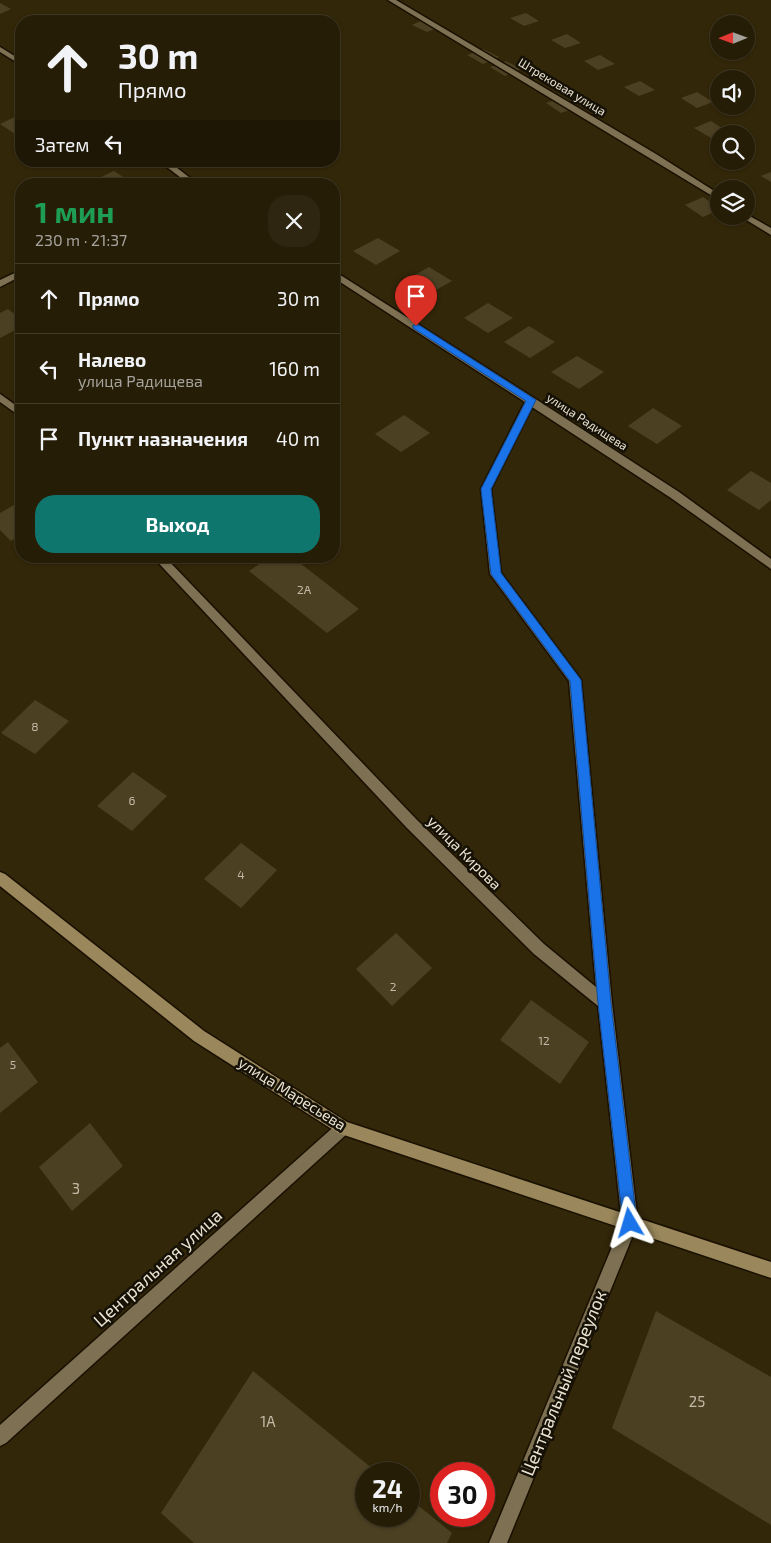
<!DOCTYPE html>
<html lang="ru">
<head>
<meta charset="utf-8">
<style>
  body { margin:0; font-family:"Exo 2",sans-serif; background:#2e2611; color:#f1f3f6; height:100vh; display:flex; flex-direction:column; font-size:19px; white-space:nowrap }
  * { box-sizing:border-box; margin:0 }
  p { font-size:16px; color:#a4a29b }
  .icon { flex:none; width:28px; height:28px; fill:none; stroke:currentColor; stroke-width:2; stroke-linecap:round; stroke-linejoin:round }
  .map { position:relative; flex:1; overflow:hidden }
  .side { position:absolute; left:15px; top:178px; width:325px; height:385px; display:flex; flex-direction:column; background:#261d07; border-radius:20px; box-shadow:0 1px 4px #0004,0 0 0 1px #423b28 }
  .side>* { flex:none }
  .top-card { position:absolute; left:15px; top:15px; width:325px; height:152px; border-radius:20px; box-shadow:0 1px 4px #0004,0 0 0 1px #423b28; background:#261d07; color:#f1f3f6; overflow:hidden }
  .needle { width:32px; rotate:269deg }
  .tools { position:absolute; left:710px; top:15px; display:grid; gap:10px }
  .tools a { display:grid; place-items:center; width:45px; height:45px; border-radius:50%; background:#261d07; box-shadow:0 1px 4px #0004,0 0 0 1px #423b28; font-size:25px }
  .speed { position:absolute; left:355px; top:1462px; display:flex; gap:10px; font-size:25px; font-weight:700; text-align:center }
  .speed>* { display:grid; place-content:center; width:65px; height:65px; border-radius:50%; background:#261d07; box-shadow:0 1px 4px #0004,0 0 0 1px #423b28; line-height:1 }
  .speed small { font-size:12px; font-weight:400 }
  .speed .limit { border:8px solid #d22; background:#fff; color:#111 }
  .pin { position:absolute; display:grid; place-items:center; width:42px; height:42px; color:#fff; margin:-51px -21px; border-radius:50% 50% 50% 0; rotate:-45deg; box-shadow:0 0 5px #0007 }
  .pin .icon { rotate:45deg }
  .me { position:absolute; width:55px; margin:-28px; rotate:353deg; stroke-linejoin:round; filter:drop-shadow(0 0 4px #0008) }
  .turn { display:flex; align-items:center; gap:18px; height:105px; padding:0 20px; font-size:22px }
  .turn .icon { width:65px; height:65px; stroke-width:2.5 }
  .turn b { display:block; font-size:35px; line-height:42px }
  .then { display:flex; align-items:center; height:48px; padding:0 20px; background:#0003; gap:10px; font-size:19px }
  .round { display:grid; place-items:center; flex:none; width:52px; height:52px; border-radius:20px; background:#2e2611 }
  .overview { display:flex; align-items:center; justify-content:space-between; height:85px; padding:0 20px }
  h1 { font-size:30px; font-weight:700; line-height:38px; color:#1e9e55 }
  .cta { display:flex; gap:10px; margin-top:auto; padding:10px 20px }
  .cta a { flex:1; height:58px; border-radius:20px; background:#0f766e; color:#fff; font-size:20px; font-weight:700; line-height:58px; text-align:center }
  ul { padding:0; list-style:none }
  li { display:flex; align-items:center; gap:15px; height:70px; padding:0 20px; border-top:1px solid #423b28 }
  li div { flex:1 }
  li b { display:block; font-size:19px }
  li em { font-style:normal }
  .map>svg:first-child { display:block }
  .building { fill:#4c4023 }
  .lines { fill:none; stroke-linecap:round; stroke-linejoin:round }
  .street-casing { stroke:#191000; stroke-width:3 }
  .secondary-casing { stroke:#191000; stroke-width:3 }
  .street { fill:#7e7153; fill-rule:evenodd }
  .secondary { fill:#9a875b; fill-rule:evenodd }
  .route { fill:#1a73e8; stroke:#114b97 }
  .labels { text-anchor:middle; stroke-width:5; stroke-linejoin:round; paint-order:stroke }
  .far-street-label { font-size:12px; fill:#eae3d2; stroke:#161106 }
  .number-label { font-size:12px; fill:#c2baa6 }
  .street-label { font-size:15px; fill:#eae3d2; stroke:#161106 }
  .near-number-label { font-size:15px; fill:#c2baa6 }
  .near-street-label { font-size:18px; fill:#eae3d2; stroke:#161106 }
</style>
</head>
<body>
<div class="map">
<svg width="771" height="1543" viewBox="0 0 771 1543">
  <rect width="100%" height="100%" fill="#332709"/>
  <g class="building">
    <path d="M0,3L11,9L0,14Z"/>
    <path d="M526,13L539,21L524,26L510,18Z"/>
    <path d="M427,18L442,26L427,32L412,25Z"/>
    <path d="M567,34L581,43L565,48L551,40Z"/>
    <path d="M483,49L499,57L483,64L467,55Z"/>
    <path d="M600,55L615,64L598,70L584,61Z"/>
    <path d="M506,61L521,69L505,76L490,67Z"/>
    <path d="M640,81L655,90L639,96L624,87Z"/>
    <path d="M697,92L713,102L697,108L681,98Z"/>
    <path d="M563,97L578,107L561,113L546,103Z"/>
    <path d="M21,114V131L15,134L0,124Z"/>
    <path d="M711,121L728,132L711,138L694,128Z"/>
    <path d="M114,171L132,183L86,184Z"/>
    <path d="M771,172V182L761,176Z"/>
    <path d="M703,197L719,208V210L703,217L685,205Z"/>
    <path d="M378,238L400,251L376,265L353,251Z"/>
    <path d="M429,267L452,281L427,295L404,281Z"/>
    <path d="M488,303L513,318L488,333L464,318Z"/>
    <path d="M8,309L21,319V327L0,338V313Z"/>
    <path d="M529,326L555,342L530,358L504,342Z"/>
    <path d="M577,356L604,372L579,389L551,372Z"/>
    <path d="M653,408L682,426L657,444L628,426Z"/>
    <path d="M404,415L430,433L401,452L375,434Z"/>
    <path d="M751,471L771,483V500L759,510L727,490Z"/>
    <path d="M21,501V534L11,541L0,530V513Z"/>
    <path d="M271,556H291L359,609L327,633L249,571Z"/>
    <path d="M35,700L69,721L35,754L1,733Z"/>
    <path d="M133,772L167,796L132,831L97,806Z"/>
    <path d="M241,843L277,870L241,908L204,879Z"/>
    <path d="M396,933L432,968L392,1006L356,969Z"/>
    <path d="M531,1000L589,1042L560,1084L500,1040Z"/>
    <path d="M8,1042L38,1082L0,1113V1048Z"/>
    <path d="M90,1123L123,1166L72,1211L39,1167Z"/>
    <path d="M656,1311L771,1377V1525L612,1428Z"/>
    <path d="M253,1371L379,1474H366V1516H409V1498L452,1533L447,1543H194L161,1513Z"/>
  </g>
  <g class="lines">
    <defs>
      <g id="street">
        <path d="M388,0H396L656,154L719,194V200Z"/>
        <path d="M0,47L21,60V65L0,52Z"/>
        <path d="M159,161H168L198,184H189Z"/>
        <path d="M746,214L771,228V235L743,218L742,216H746Z"/>
        <path d="M21,270V276L0,287V280Z"/>
        <path d="M334,271L534,398L679,492L771,559V569L671,498L532,407L491,489L501,573L581,680L612,1003L638,1223L507,1543H489L622,1223L598,1006L534,954L407,828L152,556H164L417,820L544,944L596,987L569,681L490,574L481,489L525,402L334,278Z"/>
        <path d="M0,394L21,409V417L0,402Z"/>
        <path d="M343,1120L348,1123L351,1128L348,1133L6,1443L0,1446V1425L338,1123Z"/>
      </g>
      <path id="secondary" d="M0,872L5,874L204,1031L347,1122L771,1262V1278L338,1133L194,1041L0,886Z"/>
    </defs>
    <use href="#street" class="street-casing"/>
    <use href="#secondary" class="secondary-casing"/>
    <use href="#street" class="street"/>
    <use href="#secondary" class="secondary"/>
  </g>
  <path class="route" d="M413,325H419L536,400L491,489L501,573L581,680L611,1003L637,1223L635,1228L630,1230L625,1228L623,1223L598,1003L570,681L491,574L481,489L526,401L413,328Z"/>
  <g class="labels">
    <g class="far-street-label">
      <text transform="translate(562 87) rotate(31)" y="4">Штрековая улица</text>
      <text transform="translate(587 422) rotate(33)" y="4">улица Радищева</text>
    </g>
    <g class="number-label">
      <text x="304" y="594">2А</text>
      <text x="35" y="731">8</text>
      <text x="132" y="805">6</text>
      <text x="241" y="879">4</text>
      <text x="393" y="991">2</text>
      <text x="544" y="1045">12</text>
      <text x="13" y="1069">5</text>
    </g>
    <g class="street-label">
      <text transform="translate(464 853) rotate(45)" y="5">улица Кирова</text>
      <text transform="translate(292 1094) rotate(32)" y="5">улица Маресьева</text>
    </g>
    <g class="near-number-label">
      <text x="76" y="1194">3</text>
      <text x="697" y="1407">25</text>
      <text x="268" y="1427">1А</text>
    </g>
    <g class="near-street-label">
      <text transform="translate(158 1268) rotate(-42)" y="6">Центральная улица</text>
      <text transform="translate(564 1383) rotate(-68)" y="6">Центральный переулок</text>
    </g>
  </g>
</svg>
<div class="tools">
<a><svg class="needle" viewBox="-14 -14 28 28"><path d="M0-13l5 13h-10z" fill="#e53935"/><path d="M0 13l5-13h-10z" fill="#a4a29b"/></svg></a>
<a><svg class="icon" aria-label="sound" viewBox="0 0 24 24"><path d="M4 9h4l5-4v14l-5-4H4zM17 9q2 3 0 6"/></svg></a>
<a><svg class="icon" aria-label="search" viewBox="0 0 24 24"><circle cx="10" cy="10" r="6"/><path d="M15 15l6 6"/></svg></a>
<a><svg class="icon" aria-label="layers" viewBox="0 0 24 24"><path d="M12 4l9 5-9 5-9-5zM3 14l9 5 9-5"/></svg></a>
</div>
<div class="speed"><div>24<small>km/h</small></div><div class="limit">30</div></div>
<div class="pin" style="left:416px;top:326px;background:#d93025"><svg class="icon" aria-label="arrive" viewBox="0 0 24 24"><path d="M6 21V4h12l-3 4 3 4H6"/></svg></div>
<svg class="me" style="left:630px;top:1223px" viewBox="-20 -20 40 40"><path d="M0-17L14 15 0 8-14 15z" fill="#1a73e8" stroke="#fff" stroke-width="4"/></svg>
<div class="top-card">
<div class="turn"><svg class="icon" aria-label="ahead" viewBox="0 0 24 24"><path d="M12 20V5M6 11l6-6 6 6"/></svg><div><b>30 m</b>Прямо</div></div>
<div class="then">Затем<svg class="icon" aria-label="left" viewBox="0 0 24 24"><path d="M17 20v-9H6M10 6l-5 5 5 5"/></svg></div>
</div>
<section class="side">
<div class="overview"><div><h1>1 мин</h1><p>230 m · 21:37</p></div><a class="round"><svg class="icon" aria-label="close" viewBox="0 0 24 24"><path d="M6 6l12 12M18 6L6 18"/></svg></a></div>
<ul>
<li><svg class="icon" aria-label="ahead" viewBox="0 0 24 24"><path d="M12 20V5M6 11l6-6 6 6"/></svg><div><b>Прямо</b></div><em>30 m</em></li>
<li><svg class="icon" aria-label="left" viewBox="0 0 24 24"><path d="M17 20v-9H6M10 6l-5 5 5 5"/></svg><div><b>Налево</b><p>улица Радищева</p></div><em>160 m</em></li>
<li><svg class="icon" aria-label="arrive" viewBox="0 0 24 24"><path d="M6 21V4h12l-3 4 3 4H6"/></svg><div><b>Пункт назначения</b></div><em>40 m</em></li>
</ul>
<div class="cta"><a>Выход</a></div>
</section>
</div>
</body>
</html>
